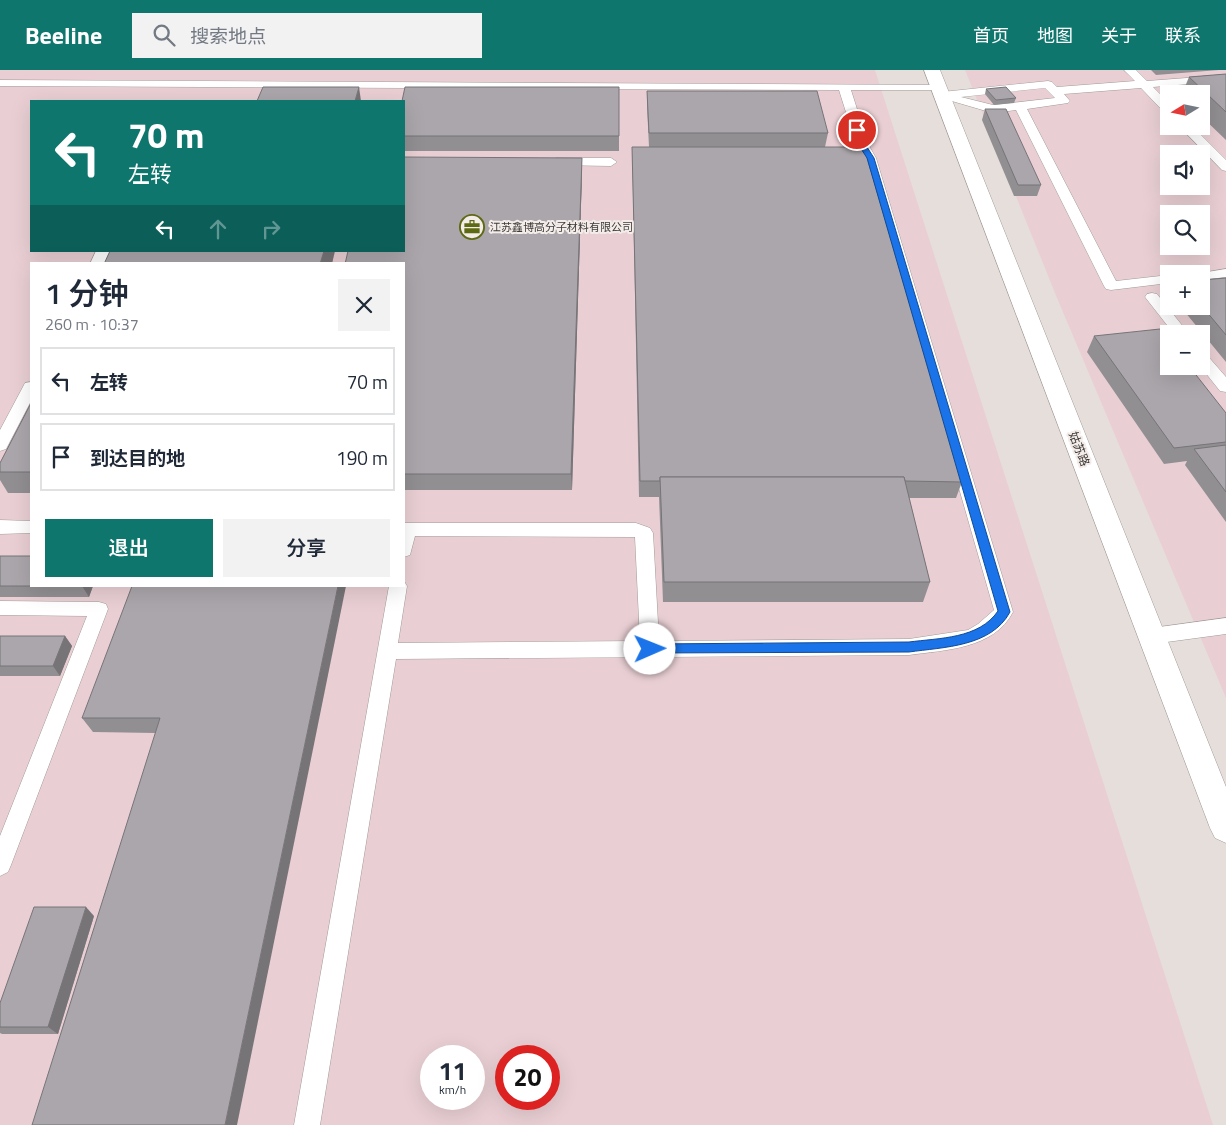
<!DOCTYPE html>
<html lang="zh">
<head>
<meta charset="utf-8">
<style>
  body { margin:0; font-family:"Titillium Web","Noto Sans SC",sans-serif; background:#f2f2f3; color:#1f2937; height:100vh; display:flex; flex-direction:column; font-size:19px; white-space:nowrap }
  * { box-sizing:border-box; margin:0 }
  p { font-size:16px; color:#747a83 }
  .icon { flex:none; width:28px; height:28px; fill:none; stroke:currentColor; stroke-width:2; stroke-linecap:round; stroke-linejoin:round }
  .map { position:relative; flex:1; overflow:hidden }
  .panel { position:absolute; left:30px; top:192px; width:375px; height:325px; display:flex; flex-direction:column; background:#fff; border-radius:0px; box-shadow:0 5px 20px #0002 }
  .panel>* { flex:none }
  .banner { position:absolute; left:30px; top:30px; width:375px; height:152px; border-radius:0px; box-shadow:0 5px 20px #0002; background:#0f766e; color:#fff; overflow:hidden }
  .needle { width:32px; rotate:260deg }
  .fabs { position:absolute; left:1160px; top:15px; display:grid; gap:10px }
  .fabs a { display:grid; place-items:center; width:50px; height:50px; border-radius:0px; background:#fff; box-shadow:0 5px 20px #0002; font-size:25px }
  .speed { position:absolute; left:420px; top:975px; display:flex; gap:10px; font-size:25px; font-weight:700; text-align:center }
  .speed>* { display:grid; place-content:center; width:65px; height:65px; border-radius:50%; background:#fff; box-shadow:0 5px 20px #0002; line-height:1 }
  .speed small { font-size:12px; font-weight:400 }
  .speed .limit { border:8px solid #d22; background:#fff; color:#111 }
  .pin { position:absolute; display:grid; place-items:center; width:42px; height:42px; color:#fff; margin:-21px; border:2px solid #fff; border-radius:50%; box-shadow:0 1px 5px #0007 }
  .me { position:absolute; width:55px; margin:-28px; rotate:89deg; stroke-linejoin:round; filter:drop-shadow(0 0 4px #0008) }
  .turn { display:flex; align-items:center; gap:18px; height:105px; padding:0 15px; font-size:22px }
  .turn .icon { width:65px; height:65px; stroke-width:2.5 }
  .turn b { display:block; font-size:35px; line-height:42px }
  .lanes { display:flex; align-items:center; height:48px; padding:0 15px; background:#0003; justify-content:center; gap:25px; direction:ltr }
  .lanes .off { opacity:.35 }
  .round { display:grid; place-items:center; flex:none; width:52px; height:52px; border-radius:0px; background:#f2f2f3 }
  .headline { display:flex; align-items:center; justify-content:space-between; height:85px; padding:0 15px }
  h1 { font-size:30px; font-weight:600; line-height:38px }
  .primary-button { display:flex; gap:10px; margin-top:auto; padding:10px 15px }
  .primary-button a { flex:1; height:58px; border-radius:0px; background:#0f766e; color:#fff; font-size:20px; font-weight:600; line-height:58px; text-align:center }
  .primary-button a+a { background:#f2f2f3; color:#1f2937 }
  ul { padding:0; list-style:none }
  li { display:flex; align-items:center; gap:15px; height:68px; margin:0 10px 8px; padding:0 5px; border:2px solid #e0e1e3; border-radius:0px }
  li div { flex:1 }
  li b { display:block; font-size:19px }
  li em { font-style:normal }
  header { display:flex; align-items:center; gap:30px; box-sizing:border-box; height:70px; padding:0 25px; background:#0f766e; color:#fff }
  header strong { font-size:24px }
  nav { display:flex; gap:28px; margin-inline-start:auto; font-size:18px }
  .search { width:350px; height:45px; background:#f2f2f3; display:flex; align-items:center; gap:12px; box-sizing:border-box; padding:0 18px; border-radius:0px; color:#747a83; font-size:19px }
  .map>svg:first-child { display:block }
  .industrial { fill:#e9cfd4; fill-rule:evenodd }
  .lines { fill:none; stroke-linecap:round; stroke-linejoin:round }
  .service-casing { stroke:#a19a97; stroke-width:1 }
  .tertiary-casing { stroke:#a19a97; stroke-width:1 }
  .service { fill:#fff; fill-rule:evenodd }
  .tertiary { fill:#fff; fill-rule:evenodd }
  .wall { fill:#928f93 }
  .shaded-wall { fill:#777478 }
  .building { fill:#aaa6ab; stroke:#777478 }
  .route { fill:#1a73e8; stroke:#114b97 }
  .labels { text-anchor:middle; stroke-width:4; stroke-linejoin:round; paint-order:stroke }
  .far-poi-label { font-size:11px; fill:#3d3a39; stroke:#f3ece9; text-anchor:start }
  .street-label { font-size:12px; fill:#3d3a39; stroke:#f3ece9 }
</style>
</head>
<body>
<header>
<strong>Beeline</strong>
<div class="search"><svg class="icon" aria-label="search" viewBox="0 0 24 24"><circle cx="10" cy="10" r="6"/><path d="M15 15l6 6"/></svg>搜索地点</div>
<nav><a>首页</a><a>地图</a><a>关于</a><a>联系</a></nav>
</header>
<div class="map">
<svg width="1226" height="1055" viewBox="0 0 1226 1055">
  <rect width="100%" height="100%" fill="#e6dedb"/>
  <g class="industrial">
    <path d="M0,0H875L1213,1055H0ZM31,31H404V181H31ZM31,194H404V516H31ZM431,986H474V1029H431ZM506,986H549V1029H506Z"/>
    <path d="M965,0H1226V628L1057,228ZM1169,24H1201V56H1169ZM1169,84H1201V116H1169ZM1169,144H1201V176H1169ZM1169,204H1201V236H1169ZM1169,264H1201V296H1169Z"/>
  </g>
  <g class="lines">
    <defs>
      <g id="service">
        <path d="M1124,0H1136L1147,11L1226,5V11L1153,17L1169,33V43H1165L1141,18L1064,24L1070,31L1068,33L1027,39L1116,211L1169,205V213L1111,220L1106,219L1104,216L1016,40L993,43L938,27L936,25L942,22L1048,11L1052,12L1057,17L1135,11ZM1045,18L1055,28L993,35L961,27Z"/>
        <path d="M0,10L942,15L944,17L942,19L938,20H851L868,74L876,88L1013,542C994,579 945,580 909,585L396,589L320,1055H294L389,516H404V511L407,516L398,573L640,571L635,467L415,466L410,485L404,487V453H636L650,458L653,463L659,571L909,569L968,560L978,554L994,540L864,88L856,74L839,20L0,16Z"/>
        <path d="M1179,56H1192L1226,90V101L1222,100Z"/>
        <path d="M557,88H611L617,92L611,96L553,95L551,92L553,89Z"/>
        <path d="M96,181H110L104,194H90Z"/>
        <path d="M1226,199V207L1201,210V204H1195Z"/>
        <path d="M1152,223L1157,224L1189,264H1174L1145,227L1147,224Z"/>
        <path d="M1201,282L1206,284L1226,307V322L1220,321L1200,296Z"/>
        <path d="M31,312V331L6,379L0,381V360L25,313Z"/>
        <path d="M0,450L31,451V463L0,464Z"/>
        <path d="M0,531L99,532L106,534L108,539L11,795L8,802L0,806V766L87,546L0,545Z"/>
        <path d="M1226,548V564L1152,574L1145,571L1142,566L1145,561L1152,558Z"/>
      </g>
      <path id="tertiary" d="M924,0H940L1226,717V773L1215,768L1210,758Z"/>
    </defs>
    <use href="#service" class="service-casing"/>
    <use href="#tertiary" class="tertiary-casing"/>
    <use href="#service" class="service"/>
    <use href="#tertiary" class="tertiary"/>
  </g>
  <g class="wall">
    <path d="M1151,0H1219L1156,5Z"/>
    <path d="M1226,4V70L1201,46V24H1182L1189,7Z"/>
    <path d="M619,17V81H404V31Z"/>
    <path d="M986,19L1016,28L1014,33L994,35L985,24Z"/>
    <path d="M647,21L828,63L825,77L962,412L956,428H909L930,512L923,532H663L659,427H639L632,77H649L647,36Z"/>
    <path d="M985,39L1041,115L1037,126H1014L982,50Z"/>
    <path d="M582,88V103L572,420H404V194Z"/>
    <path d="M1226,208V292L1180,236H1201V210Z"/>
    <path d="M1094,266L1226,343V452L1185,395L1187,391L1164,394L1087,282Z"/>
    <path d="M31,333V423H8L0,410V393Z"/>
    <path d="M0,486L31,516H93L89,527H0Z"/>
    <path d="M346,516L155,663L93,662L82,648Z"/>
    <path d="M0,566H65L72,576L60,606H0Z"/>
    <path d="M94,846L58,964H2L0,963V933Z"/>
  </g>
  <g class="shaded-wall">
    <path d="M359,17L361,31H355Z"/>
    <path d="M582,88V103L572,420L571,404Z"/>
    <path d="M324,181H335L332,194H320Z"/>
    <path d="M82,516H93L89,527Z"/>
    <path d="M338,516H346L237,1055H225Z"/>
    <path d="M65,566L72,576L60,606L53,596Z"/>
    <path d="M86,837L94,846L58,964L48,957Z"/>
  </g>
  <g class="building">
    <path d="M1226,4V42L1189,7Z"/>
    <path d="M263,17H359L355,31H257Z"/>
    <path d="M405,17H619V66H404V31H402Z"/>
    <path d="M1006,17L1016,28L996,30L986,19Z"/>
    <path d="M647,21H817L828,63H649Z"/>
    <path d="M985,39H1006L1041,115H1018Z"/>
    <path d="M632,77H864L962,412L905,411L904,407H660V411H640Z"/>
    <path d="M404,87L582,88L571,404H404V194H345L348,181H404Z"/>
    <path d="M110,181H324L320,194H104Z"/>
    <path d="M1226,208V265L1201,235V210Z"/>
    <path d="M1160,259L1169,270V296H1189L1226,343V372L1174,378L1094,266Z"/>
    <path d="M31,333V402H0V393Z"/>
    <path d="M1226,375V422L1194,379Z"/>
    <path d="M660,407H904L930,512H664Z"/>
    <path d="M0,486H31V516H82H0Z"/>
    <path d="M132,516H338L225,1055H32L160,648H82Z"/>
    <path d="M0,566H65L53,596H0Z"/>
    <path d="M34,837H86L48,957H0V933Z"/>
  </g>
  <path class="route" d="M855,58L861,60L865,74L874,88L1010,542C991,577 944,577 909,582L646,583L644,579L646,576L650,574L909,572C939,568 979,569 998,541L867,88L858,74Z"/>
  <defs>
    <symbol id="office-ring" viewBox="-11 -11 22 22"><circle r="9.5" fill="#f3ece9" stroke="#5d6a13" stroke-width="1.5"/><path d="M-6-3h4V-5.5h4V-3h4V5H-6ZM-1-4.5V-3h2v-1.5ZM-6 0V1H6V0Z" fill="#5d6a13"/></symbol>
  </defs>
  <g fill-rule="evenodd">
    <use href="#office-ring" x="458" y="143" width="28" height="28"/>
  </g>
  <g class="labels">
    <g class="far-poi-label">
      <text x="490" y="161">江苏鑫博高分子材料有限公司</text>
    </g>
    <g class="street-label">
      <text transform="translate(1079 379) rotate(69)" y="4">姑苏路</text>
    </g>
  </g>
</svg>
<div class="fabs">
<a><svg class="needle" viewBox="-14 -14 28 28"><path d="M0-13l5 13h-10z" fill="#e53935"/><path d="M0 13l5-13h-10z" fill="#747a83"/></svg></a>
<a><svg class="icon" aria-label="sound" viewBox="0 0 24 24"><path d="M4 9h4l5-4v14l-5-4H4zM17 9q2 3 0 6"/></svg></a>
<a><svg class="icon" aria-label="search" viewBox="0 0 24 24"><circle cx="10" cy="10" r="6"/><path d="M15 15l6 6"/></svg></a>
<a>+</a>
<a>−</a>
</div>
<div class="speed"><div>11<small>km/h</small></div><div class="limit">20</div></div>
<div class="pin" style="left:857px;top:60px;background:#d93025"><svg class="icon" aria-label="arrive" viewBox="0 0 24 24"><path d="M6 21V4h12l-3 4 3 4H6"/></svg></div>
<svg class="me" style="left:650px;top:579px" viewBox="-20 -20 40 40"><circle r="19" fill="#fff"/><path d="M0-13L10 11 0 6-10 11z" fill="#1a73e8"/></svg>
<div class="banner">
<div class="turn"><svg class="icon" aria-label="left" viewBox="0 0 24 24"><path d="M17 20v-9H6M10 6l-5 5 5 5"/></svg><div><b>70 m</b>左转</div></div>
<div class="lanes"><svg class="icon" aria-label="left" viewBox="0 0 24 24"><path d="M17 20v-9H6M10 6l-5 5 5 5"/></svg><svg class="icon off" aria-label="ahead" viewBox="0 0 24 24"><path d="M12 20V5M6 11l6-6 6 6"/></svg><svg class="icon off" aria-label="right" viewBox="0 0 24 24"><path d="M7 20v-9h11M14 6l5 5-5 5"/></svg></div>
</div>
<section class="panel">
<div class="headline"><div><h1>1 分钟</h1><p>260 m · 10:37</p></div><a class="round"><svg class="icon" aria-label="close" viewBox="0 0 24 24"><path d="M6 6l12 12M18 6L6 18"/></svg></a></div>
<ul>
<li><svg class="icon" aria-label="left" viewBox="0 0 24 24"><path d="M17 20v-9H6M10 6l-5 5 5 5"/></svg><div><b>左转</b></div><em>70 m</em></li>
<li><svg class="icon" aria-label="arrive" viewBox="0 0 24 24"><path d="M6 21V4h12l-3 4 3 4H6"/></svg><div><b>到达目的地</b></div><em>190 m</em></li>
</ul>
<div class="primary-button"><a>退出</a><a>分享</a></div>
</section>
</div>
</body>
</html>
